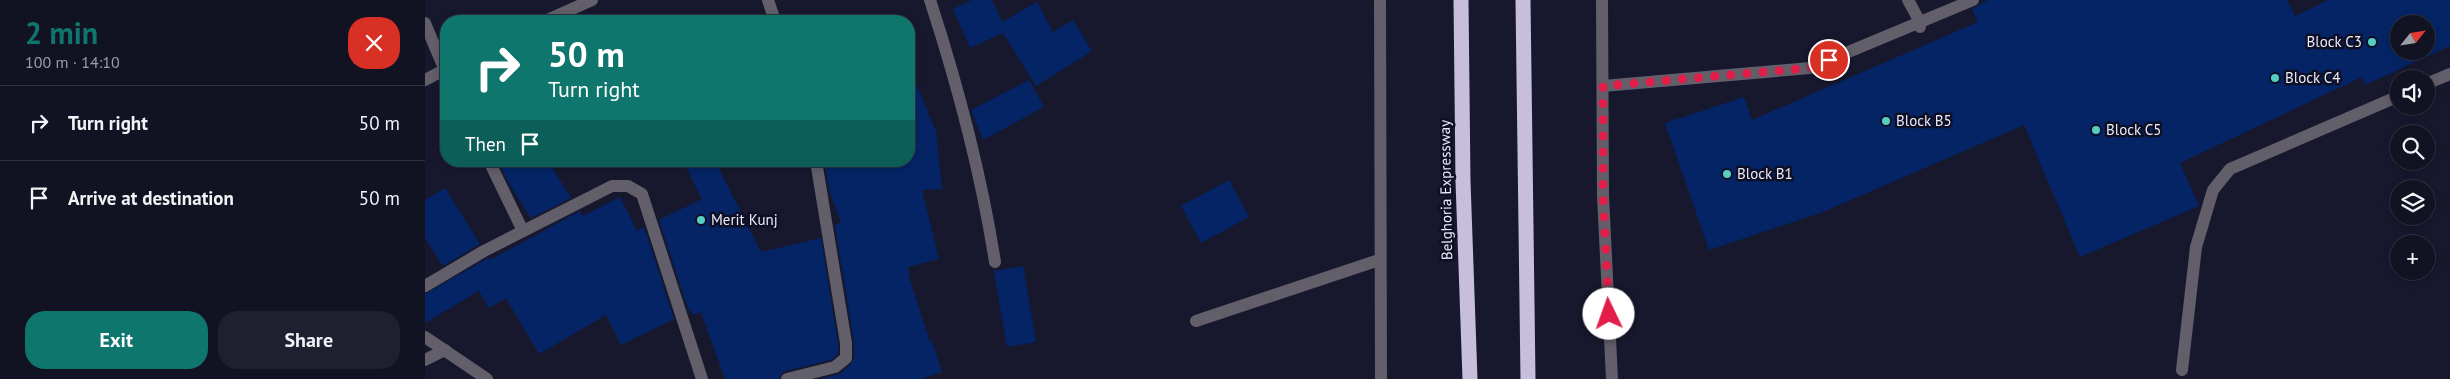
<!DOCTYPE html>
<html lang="en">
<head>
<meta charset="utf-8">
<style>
  body { margin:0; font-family:"PT Sans",sans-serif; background:#1e202f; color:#f1f3f6; height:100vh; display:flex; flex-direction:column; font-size:19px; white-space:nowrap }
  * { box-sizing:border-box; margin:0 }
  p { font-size:16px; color:#9c9ea5 }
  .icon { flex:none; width:28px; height:28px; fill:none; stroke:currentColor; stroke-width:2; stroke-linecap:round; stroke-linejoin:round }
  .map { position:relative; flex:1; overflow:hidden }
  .panel { display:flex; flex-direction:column; background:#111222; width:425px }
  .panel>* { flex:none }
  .hud { position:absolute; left:15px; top:15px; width:475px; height:152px; border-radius:20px; box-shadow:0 2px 8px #0003,0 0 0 1px #303240; background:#0f766e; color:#fff; overflow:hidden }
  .needle { width:32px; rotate:60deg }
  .tools { position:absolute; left:1965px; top:15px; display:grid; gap:10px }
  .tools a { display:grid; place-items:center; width:45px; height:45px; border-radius:50%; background:#111222; box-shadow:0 2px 8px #0003,0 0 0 1px #303240; font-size:25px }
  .pin { position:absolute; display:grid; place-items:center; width:42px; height:42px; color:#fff; margin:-21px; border:2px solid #fff; border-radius:50%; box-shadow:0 1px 5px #0007 }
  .me { position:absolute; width:55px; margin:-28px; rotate:357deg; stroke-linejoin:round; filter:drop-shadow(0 0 4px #0008) }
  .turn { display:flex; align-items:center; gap:18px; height:105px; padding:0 25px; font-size:22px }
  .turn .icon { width:65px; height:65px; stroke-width:2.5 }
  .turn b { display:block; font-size:35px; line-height:42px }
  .then { display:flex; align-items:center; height:48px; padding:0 25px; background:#0003; gap:10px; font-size:19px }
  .round { display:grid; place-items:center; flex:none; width:52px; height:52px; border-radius:20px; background:#1e202f }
  .summary { display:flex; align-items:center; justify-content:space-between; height:85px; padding:0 25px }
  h1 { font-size:30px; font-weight:700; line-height:38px; color:#0f766e }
  .primary-button { display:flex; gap:10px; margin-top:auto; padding:10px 25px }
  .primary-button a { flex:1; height:58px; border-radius:20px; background:#0f766e; color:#fff; font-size:20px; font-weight:700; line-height:58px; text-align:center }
  .primary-button a+a { background:#1e202f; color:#f1f3f6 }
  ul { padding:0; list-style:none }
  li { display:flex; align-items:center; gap:15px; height:75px; padding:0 25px; border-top:1px solid #303240 }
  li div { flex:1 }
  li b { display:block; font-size:19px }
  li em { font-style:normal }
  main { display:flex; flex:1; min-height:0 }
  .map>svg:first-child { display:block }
  .building { fill:#042465; fill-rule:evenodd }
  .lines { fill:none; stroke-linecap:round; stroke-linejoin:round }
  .minor { stroke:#625e6a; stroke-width:12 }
  .highway { stroke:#c7bedc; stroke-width:15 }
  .route { stroke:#e11d48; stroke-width:9; stroke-dasharray:0 16.2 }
  .poi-dot { fill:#56cec4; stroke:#0e0f24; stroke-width:2 }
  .labels { text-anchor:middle; stroke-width:5; stroke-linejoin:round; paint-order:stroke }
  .poi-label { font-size:15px; fill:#e9ebfb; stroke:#0e0f24; text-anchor:start }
  .street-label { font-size:15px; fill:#e9ebfb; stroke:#0e0f24 }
</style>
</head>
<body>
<main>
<section class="panel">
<div class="summary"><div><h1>2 min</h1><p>100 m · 14:10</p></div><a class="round" style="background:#d93025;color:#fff"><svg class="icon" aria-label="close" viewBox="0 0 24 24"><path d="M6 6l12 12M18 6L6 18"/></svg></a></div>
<ul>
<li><svg class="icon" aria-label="right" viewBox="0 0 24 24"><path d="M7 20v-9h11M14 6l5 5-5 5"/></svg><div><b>Turn right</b></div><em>50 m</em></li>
<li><svg class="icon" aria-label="arrive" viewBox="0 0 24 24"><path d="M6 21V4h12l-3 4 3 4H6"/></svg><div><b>Arrive at destination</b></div><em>50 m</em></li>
</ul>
<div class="primary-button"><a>Exit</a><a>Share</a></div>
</section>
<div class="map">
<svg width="2025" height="379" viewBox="0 0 2025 379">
  <rect width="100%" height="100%" fill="#17182e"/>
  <g class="building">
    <path d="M547,0H567L577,22L612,2L628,32L648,20L667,51L611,86L578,33L545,48L528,9Z"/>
    <path d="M1563,0H1862L1870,16L1903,0H2025V46L1940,85L1937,77L1755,163L1774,206L1655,257L1599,125L1398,212L1284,250L1240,123L1319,97L1327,120L1553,22L1547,9ZM1974,24H2001V51H1974Z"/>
    <path d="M485,68L511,132L517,189L497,190L514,259L483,267L485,274H483L505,342L507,341L517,372L496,379H396L415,374L426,364L429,358V342L410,225L416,223L405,193L399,161H484Z"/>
    <path d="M604,80L619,107L558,140L546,110Z"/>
    <path d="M73,161H123L146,198L106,218L85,185Z"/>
    <path d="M258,161H290L336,252L396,238L413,344V354L406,360L360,371L356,374L354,379H300L276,312L268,315L266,310L264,311L234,220L277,199Z"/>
    <path d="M804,180L824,217L776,243L756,206Z"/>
    <path d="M20,188L55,244L18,266L0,238V200Z"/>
    <path d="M195,197L212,231L219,227L249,319L196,345L181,315L114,354L81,298L64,308L54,291L0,323V294L63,258L65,260L155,211L158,216Z"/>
    <path d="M598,266L611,342L582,347L569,271Z"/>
  </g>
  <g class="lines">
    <g class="minor">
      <path d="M343,0L350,21"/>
      <path d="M505,0C533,86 556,173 570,262"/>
      <path d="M955,0L956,379"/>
      <path d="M1177,0L1178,196L1187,379"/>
      <path d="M1483,0L1495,22V27"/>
      <path d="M120,21L167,0"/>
      <path d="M0,23L21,73"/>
      <path d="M0,80L21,69"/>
      <path d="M2001,84L2025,74"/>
      <path d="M1178,86L1385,68L1548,0"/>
      <path d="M64,161L98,231"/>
      <path d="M0,286L59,251L187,186H203L217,194L277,379"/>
      <path d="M771,321L954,260"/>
      <path d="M0,337L62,379"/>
      <path d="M0,360L20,350"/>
      <path d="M1757,370L1771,247L1788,190L1805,169L1974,96"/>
      <path d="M362,379L410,367L421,358V343L391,161"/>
    </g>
    <g class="highway">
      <path d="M1036,0L1038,181L1045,379"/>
      <path d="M1098,0L1103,379"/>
    </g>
  </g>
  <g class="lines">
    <path class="route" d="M1184,314L1178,196V86L1385,68L1404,60"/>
  </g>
  <g class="poi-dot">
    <circle cx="1947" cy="42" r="5"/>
    <circle cx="1850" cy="78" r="5"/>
    <circle cx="1461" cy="121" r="5"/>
    <circle cx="1671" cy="130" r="5"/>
    <circle cx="1302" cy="174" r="5"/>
    <circle cx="276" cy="220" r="5"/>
  </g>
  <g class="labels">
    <g class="poi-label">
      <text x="1937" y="47" text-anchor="end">Block C3</text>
      <text x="1860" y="83">Block C4</text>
      <text x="1471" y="126">Block B5</text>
      <text x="1681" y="135">Block C5</text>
      <text x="1312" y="179">Block B1</text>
      <text x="286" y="225">Merit Kunj</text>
    </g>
    <g class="street-label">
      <text transform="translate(1021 190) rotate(-91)" y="5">Belghoria Expressway</text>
    </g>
  </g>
</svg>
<div class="tools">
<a><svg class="needle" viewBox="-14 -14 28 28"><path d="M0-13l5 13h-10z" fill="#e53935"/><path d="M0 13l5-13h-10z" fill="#9c9ea5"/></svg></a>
<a><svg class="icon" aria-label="sound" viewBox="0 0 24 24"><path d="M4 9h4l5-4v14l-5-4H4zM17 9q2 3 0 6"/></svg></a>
<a><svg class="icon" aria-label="search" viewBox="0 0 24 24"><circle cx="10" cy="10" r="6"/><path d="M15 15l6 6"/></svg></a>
<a><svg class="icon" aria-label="layers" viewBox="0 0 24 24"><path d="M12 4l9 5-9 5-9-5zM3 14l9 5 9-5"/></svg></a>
<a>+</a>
</div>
<div class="pin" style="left:1404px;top:60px;background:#d93025"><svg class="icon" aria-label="arrive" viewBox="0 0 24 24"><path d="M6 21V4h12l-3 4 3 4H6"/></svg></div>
<svg class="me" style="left:1184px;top:314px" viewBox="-20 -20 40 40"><circle r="19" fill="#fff"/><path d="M0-13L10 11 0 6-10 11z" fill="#e11d48"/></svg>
<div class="hud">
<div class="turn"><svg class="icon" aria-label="right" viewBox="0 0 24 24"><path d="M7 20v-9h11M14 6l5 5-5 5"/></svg><div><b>50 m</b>Turn right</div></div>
<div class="then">Then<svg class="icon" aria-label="arrive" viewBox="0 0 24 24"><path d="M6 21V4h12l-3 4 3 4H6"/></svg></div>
</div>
</div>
</main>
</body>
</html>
